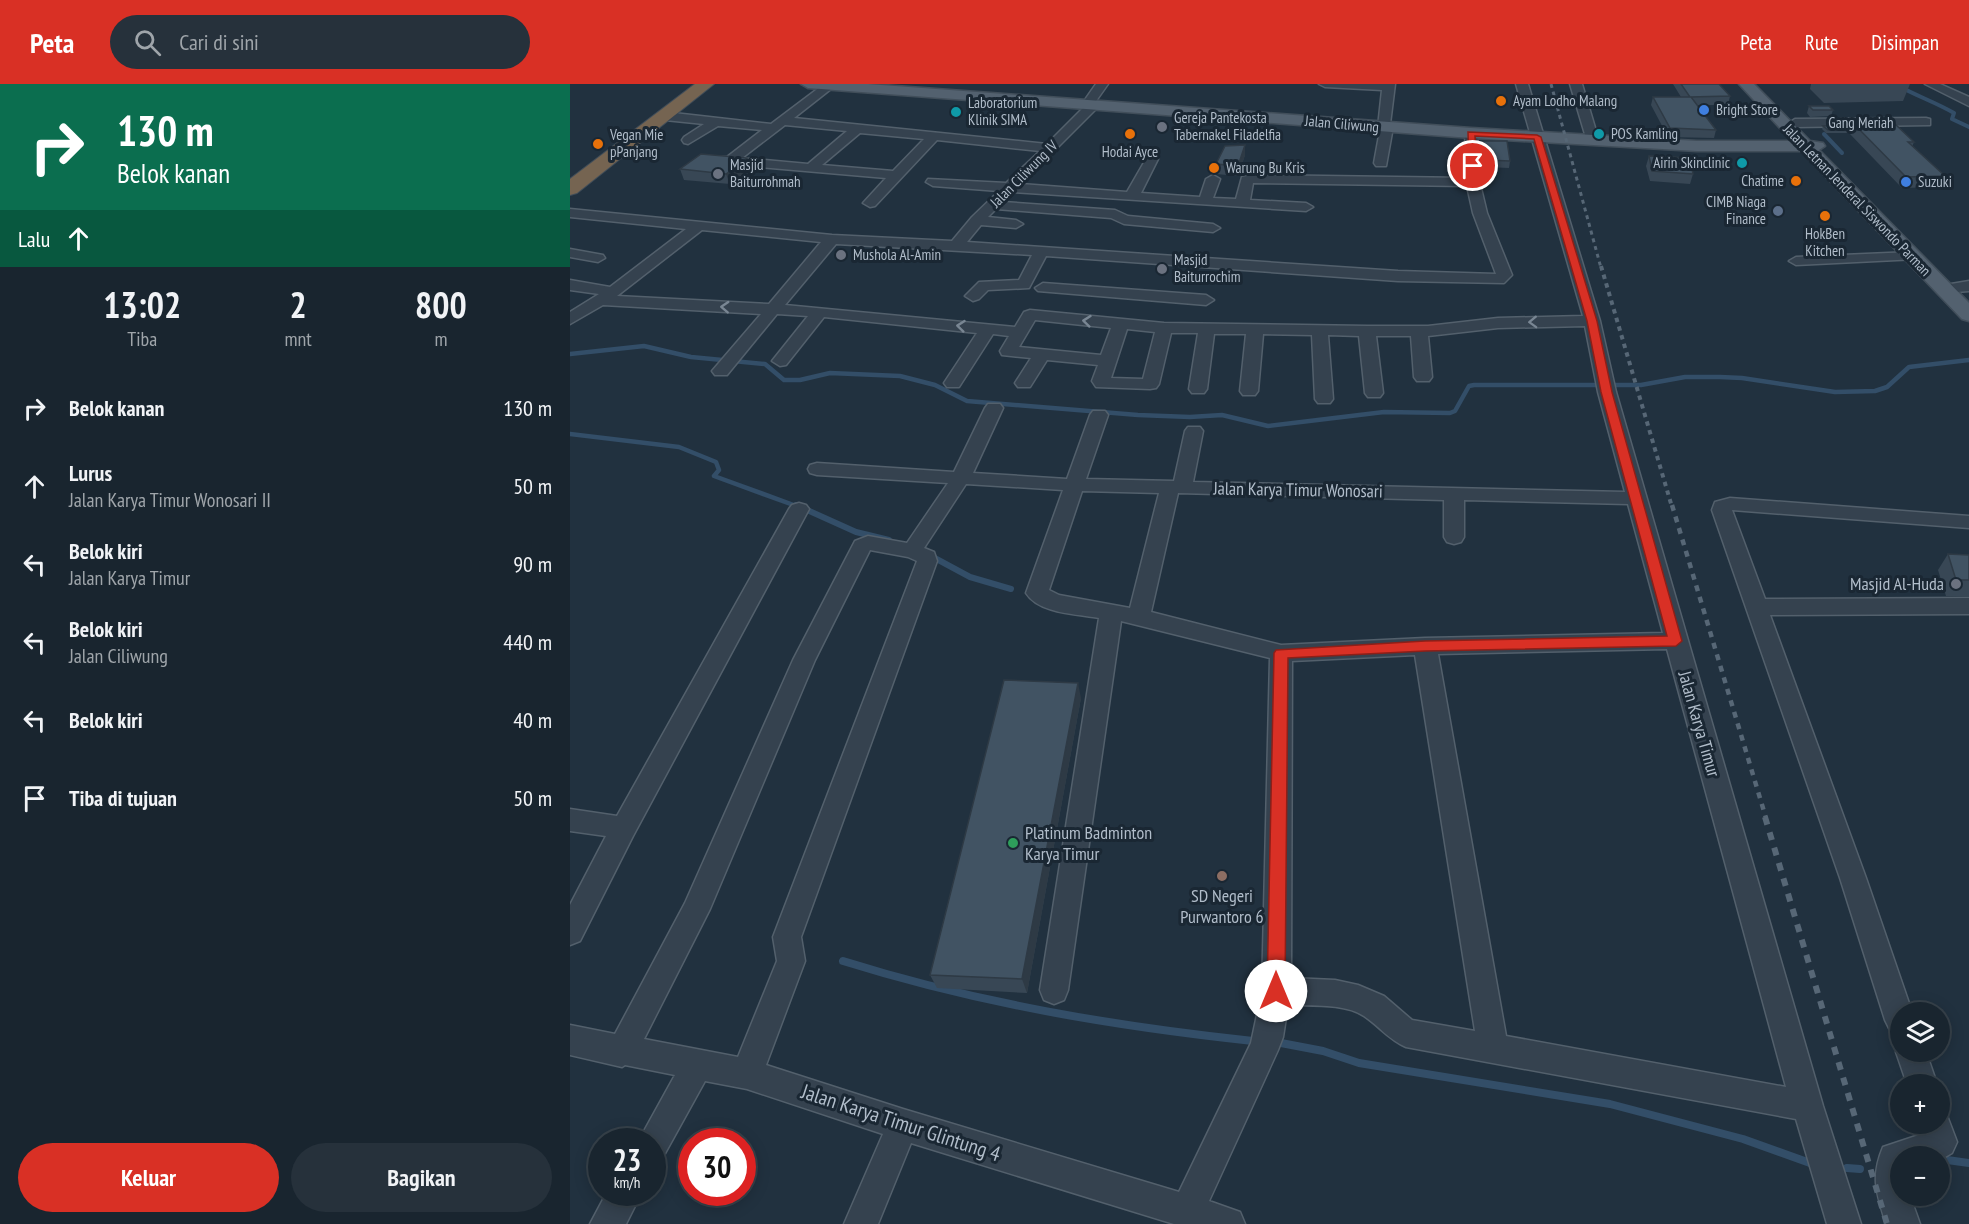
<!DOCTYPE html>
<html lang="id">
<head>
<meta charset="utf-8">
<style>
  body { margin:0; font-family:"PT Sans Narrow",sans-serif; background:#26313b; color:#f1f3f6; height:100vh; display:flex; flex-direction:column; font-size:22px; white-space:nowrap }
  * { box-sizing:border-box; margin:0 }
  p { font-size:20px; color:#9fa5aa }
  .icon { flex:none; width:33px; height:33px; fill:none; stroke:currentColor; stroke-width:2; stroke-linecap:round; stroke-linejoin:round }
  .map { position:relative; flex:1; overflow:hidden }
  .drawer { display:flex; flex-direction:column; background:#19252f; width:570px }
  .drawer>* { flex:none }
  .guide { background:#0b6e4f; color:#fff; overflow:hidden }
  .buttons { position:absolute; left:1320px; top:918px; display:grid; gap:12px }
  .buttons a { display:grid; place-items:center; width:60px; height:60px; border-radius:50%; background:#19252f; box-shadow:0 3px 15px #0003,0 0 0 2px #37424b; font-size:30px }
  .speed { position:absolute; left:18px; top:1044px; display:flex; gap:12px; font-size:30px; font-weight:700; text-align:center }
  .speed>* { display:grid; place-content:center; width:78px; height:78px; border-radius:50%; background:#19252f; box-shadow:0 3px 15px #0003,0 0 0 2px #37424b; line-height:1 }
  .speed small { font-size:15px; font-weight:400 }
  .speed .limit { border:9px solid #d22; background:#fff; color:#111 }
  .pin { position:absolute; display:grid; place-items:center; width:51px; height:51px; color:#fff; margin:-26px; border:3px solid #fff; border-radius:50%; box-shadow:0 2px 6px #0007 }
  .me { position:absolute; width:66px; margin:-33px; rotate:0deg; stroke-linejoin:round; filter:drop-shadow(0 0 4px #0008) }
  .turn { display:flex; align-items:center; gap:21px; height:126px; padding:0 18px; font-size:27px }
  .turn .icon { width:78px; height:78px; stroke-width:2.5 }
  .turn b { display:block; font-size:42px; line-height:51px }
  .then { display:flex; align-items:center; height:57px; padding:0 18px; background:#0003; gap:12px; font-size:22px }
  .eta { display:flex; justify-content:space-evenly; align-items:center; height:102px; text-align:center }
  .eta b { font-size:36px; font-weight:700; line-height:42px }
  .primary-button { display:flex; gap:12px; margin-top:auto; padding:12px 18px }
  .primary-button a { flex:1; height:69px; border-radius:36px; background:#d93025; color:#fff; font-size:24px; font-weight:700; line-height:69px; text-align:center }
  .primary-button a+a { background:#26313b; color:#f1f3f6 }
  ul { padding:0; list-style:none }
  li { display:flex; align-items:center; gap:18px; height:78px; padding:0 18px }
  li div { flex:1 }
  li b { display:block; font-size:22px }
  li em { font-style:normal }
  header { display:flex; align-items:center; gap:36px; box-sizing:border-box; height:84px; padding:0 30px; background:#d93025; color:#fff }
  header strong { font-size:28px }
  nav { display:flex; gap:33px; margin-inline-start:auto; font-size:21px }
  .search { width:420px; height:54px; background:#26313b; display:flex; align-items:center; gap:15px; box-sizing:border-box; padding:0 21px; border-radius:33px; color:#9fa5aa; font-size:22px }
  main { display:flex; flex:1; min-height:0 }
  .map>svg:first-child { display:block }
  .lines { fill:none; stroke-linecap:round; stroke-linejoin:round }
  .stream-far3 { stroke:#334e68; stroke-width:4 }
  .stream-far2 { stroke:#334e68; stroke-width:4.5 }
  .stream-far1 { stroke:#334e68; stroke-width:6 }
  .stream { stroke:#334e68; stroke-width:8 }
  .minor-casing { stroke:#53606c; stroke-width:3 }
  .major-casing { stroke:#414e5a; stroke-width:3 }
  .highway-casing { stroke:#404d59; stroke-width:2 }
  .minor { fill:#35424f; fill-rule:evenodd }
  .major { fill:#53616f; fill-rule:evenodd }
  .highway { fill:#756451; fill-rule:evenodd }
  .rail-far3 { stroke:#576776; stroke-width:3; stroke-dasharray:4 4; stroke-linecap:butt }
  .rail-far2 { stroke:#576776; stroke-width:4; stroke-dasharray:4.5 4.5; stroke-linecap:butt }
  .rail-far1 { stroke:#576776; stroke-width:4.5; stroke-dasharray:6 6; stroke-linecap:butt }
  .rail { stroke:#576776; stroke-width:6; stroke-dasharray:8 8; stroke-linecap:butt }
  .wall { fill:#384755 }
  .shaded-wall { fill:#2e3a45 }
  .building { fill:#415363; stroke:#2e3a45; stroke-width:1.5 }
  .oneway { stroke:#798693 }
  .route { fill:#d93025; stroke:#8d1f18; stroke-width:1.5 }
  .food-dot { fill:#e8710a; stroke:#1a2733; stroke-width:2 }
  .shop-dot { fill:#3f7fe0; stroke:#1a2733; stroke-width:2 }
  .culture-dot { fill:#0f9aa8; stroke:#1a2733; stroke-width:2 }
  .worship-dot { fill:#6b7280; stroke:#1a2733; stroke-width:2 }
  .service-dot { fill:#5c6f8a; stroke:#1a2733; stroke-width:2 }
  .leisure-dot { fill:#2e9e5b; stroke:#1a2733; stroke-width:2 }
  .education-dot { fill:#8d6e63; stroke:#1a2733; stroke-width:2 }
  .labels { text-anchor:middle; stroke-width:6; stroke-linejoin:round; paint-order:stroke }
  .far-poi-label { font-size:15px; fill:#b1bdca; stroke:#1a2733; text-anchor:start }
  .far-street-label { font-size:15px; fill:#b1bdca; stroke:#1a2733 }
  .street-label { font-size:18px; fill:#b1bdca; stroke:#1a2733 }
  .poi-label { font-size:18px; fill:#b1bdca; stroke:#1a2733; text-anchor:end }
  .near-street-label { font-size:21px; fill:#b1bdca; stroke:#1a2733 }
</style>
</head>
<body>
<header>
<strong>Peta</strong>
<div class="search"><svg class="icon" aria-label="search" viewBox="0 0 24 24"><circle cx="10" cy="10" r="6"/><path d="M15 15l6 6"/></svg>Cari di sini</div>
<nav><a>Peta</a><a>Rute</a><a>Disimpan</a></nav>
</header>
<main>
<section class="drawer">
<div class="guide">
<div class="turn"><svg class="icon" aria-label="right" viewBox="0 0 24 24"><path d="M7 20v-9h11M14 6l5 5-5 5"/></svg><div><b>130 m</b>Belok kanan</div></div>
<div class="then">Lalu<svg class="icon" aria-label="ahead" viewBox="0 0 24 24"><path d="M12 20V5M6 11l6-6 6 6"/></svg></div>
</div>
<div class="eta">
<div><b>13:02</b><p>Tiba</p></div>
<div><b>2</b><p>mnt</p></div>
<div><b>800</b><p>m</p></div>
</div>
<ul>
<li><svg class="icon" aria-label="right" viewBox="0 0 24 24"><path d="M7 20v-9h11M14 6l5 5-5 5"/></svg><div><b>Belok kanan</b></div><em>130 m</em></li>
<li><svg class="icon" aria-label="ahead" viewBox="0 0 24 24"><path d="M12 20V5M6 11l6-6 6 6"/></svg><div><b>Lurus</b><p>Jalan Karya Timur Wonosari II</p></div><em>50 m</em></li>
<li><svg class="icon" aria-label="left" viewBox="0 0 24 24"><path d="M17 20v-9H6M10 6l-5 5 5 5"/></svg><div><b>Belok kiri</b><p>Jalan Karya Timur</p></div><em>90 m</em></li>
<li><svg class="icon" aria-label="left" viewBox="0 0 24 24"><path d="M17 20v-9H6M10 6l-5 5 5 5"/></svg><div><b>Belok kiri</b><p>Jalan Ciliwung</p></div><em>440 m</em></li>
<li><svg class="icon" aria-label="left" viewBox="0 0 24 24"><path d="M17 20v-9H6M10 6l-5 5 5 5"/></svg><div><b>Belok kiri</b></div><em>40 m</em></li>
<li><svg class="icon" aria-label="arrive" viewBox="0 0 24 24"><path d="M6 21V4h12l-3 4 3 4H6"/></svg><div><b>Tiba di tujuan</b></div><em>50 m</em></li>
</ul>
<div class="primary-button"><a>Keluar</a><a>Bagikan</a></div>
</section>
<div class="map">
<svg width="1399" height="1140" viewBox="0 0 1399 1140">
  <rect width="100%" height="100%" fill="#21313f"/>
  <g class="lines">
    <g class="stream-far3">
      <path d="M1325,0C1344,11 1365,18 1384,29L1382,35L1399,43"/>
      <path d="M1254,50L1272,69"/>
    </g>
    <g class="stream-far2">
      <path d="M0,270L74,262L121,273L195,280L214,296H230L260,289L330,292L365,301L397,317L568,331L620,333L652,331L698,342L814,328L880,329L885,327L899,302L904,301H1071L1115,293H1150L1172,294L1265,308L1305,307L1317,303L1339,283L1399,276"/>
      <path d="M0,350L109,363L146,378L149,386L144,392L229,423"/>
    </g>
    <g class="stream-far1">
      <path d="M226,421L286,448L319,456"/>
      <path d="M361,472L400,493L441,505"/>
    </g>
    <g class="stream">
      <path d="M273,877C407,919 543,942 683,957"/>
      <path d="M711,959L753,967L789,979L1040,1020L1173,1055L1240,1079"/>
      <path d="M1370,1075L1399,1079"/>
      <path d="M1277,1084L1290,1085"/>
    </g>
    <defs>
      <g id="minor">
        <path d="M254,0L266,1L224,34L477,60L514,23L512,20L526,0H538L526,17L530,20L528,23L451,100L557,108L576,75L582,71L588,75L571,109L630,113L636,95L643,91L650,95L643,114L666,115L672,93L682,91L897,94L895,49L901,45L907,49L911,104L917,129L942,191L934,199L828,197L476,172L459,204L418,206L409,215L403,217L395,212L409,198L449,196L462,171L266,160L215,221L445,243L454,228L460,226L594,239L797,242H858L928,234L1013,232L946,0H958L1030,237L1046,308L1253,1022L1291,1140H1257L1226,1035L836,963C819,956 809,942 794,932C774,919 741,922 718,921L713,953L708,966L639,1117L670,1128L675,1140H604L341,1059L308,1140H274L313,1050L177,1005L135,997L93,1073L82,1078V1058H68L105,991L55,981L52,983L0,971V941L45,950L115,819L223,576L285,457L298,452L337,459L378,399L247,391L240,389L238,385L240,381L247,379L384,388L415,324L418,320H430L433,324L403,389L497,395L520,331L523,327H535L538,331L516,395L604,397L615,347L618,343H630L633,347L623,398L1055,408L1028,308L1015,242L928,244L858,252L862,293L859,297H847L844,293L841,252H806L813,309L810,313H798L795,309L789,252L758,251L763,315L760,319H748L745,315L742,251L693,250L688,307L685,311H673L670,307L676,250H644L637,305L634,309H622L619,305L628,249H601L589,300L586,304L580,305L526,303L522,297L528,281L477,276L460,303H448L445,299L461,274L432,271L430,267L439,252L423,250L389,303H377L374,299L407,249L254,233L216,281L210,282L202,277L238,232L207,230L157,291H145L142,287L191,230L33,221L0,240V228L29,210L0,206V196L40,203L116,145L0,133V125L262,151L382,157L402,133L429,107L363,102L356,98L358,95L436,99L470,67L367,56L305,122L300,123L293,119L316,94L142,79L140,76L142,73H157L192,46L148,42L118,60L114,59L112,56L114,53L134,40L95,36L89,32L95,28L201,40ZM215,41L277,47L238,80L172,74ZM290,49L354,55L323,87L252,81ZM683,99L897,102L903,129L926,190L828,187L397,158L411,141L446,144L453,140L446,136L418,133L426,125L541,134L554,140L643,148L650,144L643,140L558,132L545,126L433,118L443,108L736,127L743,123L736,119L680,116ZM132,146L251,158L199,220L47,212ZM465,236L541,244L531,271L449,263ZM557,245L585,248L573,295L541,294ZM396,400L493,406L456,509C469,530 508,530 529,534L470,906L474,916L484,920L494,916L498,906L551,537L700,574L692,907L681,959L609,1108L333,1025L196,981L235,877L231,853L367,477L364,468L354,464ZM512,407L589,409L560,524L489,511L479,506ZM608,409L874,416V453L877,458L884,460L891,458L894,453V416L1058,420L1093,549L855,554L711,561L581,528ZM300,466L338,473L347,477L203,853L207,877L168,973L74,955L140,825L245,576ZM1097,565L1216,1003L936,952L868,570ZM845,571L905,947L842,936L814,912L788,901L765,896L721,894L722,577Z"/>
        <path d="M749,0H825L820,40L823,43L816,82H806L804,79L810,46L808,43L812,6L755,3Z"/>
        <path d="M1000,0H1012L1029,57L1027,60H1019L1017,57Z"/>
        <path d="M1355,0H1370L1399,13V22Z"/>
        <path d="M1356,34L1360,35V41L1225,43L1219,39L1225,35Z"/>
        <path d="M0,165L33,171L35,174L28,178L0,173Z"/>
        <path d="M1342,168L1349,172L1347,175L1226,181L1219,177L1226,173Z"/>
        <path d="M1399,197V207L1386,208L1378,203L1381,200Z"/>
        <path d="M473,199L636,211L644,216L636,221L468,207L465,204Z"/>
        <path d="M1160,414L1399,432V444L1162,426L1195,515L1399,514V530L1200,531L1296,794L1342,928H1330V950L1320,946L1315,936L1270,794L1142,426L1145,418Z"/>
        <path d="M229,419L236,421L239,425L63,752L10,857L0,861V821L36,752L0,747V725L47,732L219,425L222,421Z"/>
        <path d="M1330,958V968H1356L1367,1000H1337L1326,968Z"/>
        <path d="M1370,1026L1376,1029L1387,1058L1382,1069L1370,1076V1072H1330V1112H1340L1350,1140H1316C1307,1110 1300,1094 1313,1063L1352,1050L1349,1040H1370Z"/>
        <path d="M37,1108H72L56,1140H20Z"/>
      </g>
      <path id="major" d="M231,0H298L901,44L1127,57H1222L1169,0H1184L1240,57L1253,59L1255,62L1249,66L1399,219V237L1392,235L1231,67H1127L901,54L238,4Z"/>
      <path id="highway" d="M125,0H144L7,109L0,111V95Z"/>
    </defs>
    <use href="#minor" class="minor-casing"/>
    <use href="#major" class="major-casing"/>
    <use href="#highway" class="highway-casing"/>
    <use href="#minor" class="minor"/>
    <use href="#major" class="major"/>
    <use href="#highway" class="highway"/>
    <path class="rail-far3" d="M981,0L1031,184"/>
    <path class="rail-far2" d="M1031,182L1102,423"/>
    <path class="rail-far1" d="M1102,421L1196,734"/>
    <path class="rail" d="M1195,733L1317,1140"/>
  </g>
  <g class="wall">
    <path d="M1103,0H1149L1160,12L1158,21H1127L1146,46L1144,54L1098,53L1081,21L1083,13H1111Z"/>
    <path d="M1241,0H1340L1333,17L1254,19L1240,5Z"/>
    <path d="M1239,22L1263,26L1261,32L1240,33L1237,29Z"/>
    <path d="M1284,40L1344,58L1342,63L1375,92L1370,103L1332,104L1280,50Z"/>
    <path d="M1253,42L1279,46L1278,49H1256L1252,45Z"/>
    <path d="M913,57L940,77L939,84L914,83L912,63Z"/>
    <path d="M675,71L668,92L646,90V80Z"/>
    <path d="M1079,72L1123,90L1120,100L1080,97L1076,82Z"/>
    <path d="M180,84L160,100L114,96L110,85Z"/>
    <path d="M1378,470L1399,471V512H1376L1368,486Z"/>
    <path d="M511,614L457,909L367,904L360,891Z"/>
  </g>
  <g class="shaded-wall">
    <path d="M675,61V71L668,92V82Z"/>
    <path d="M177,74L180,84L160,100L156,90Z"/>
    <path d="M508,599L511,614L457,909L452,895Z"/>
  </g>
  <g class="building">
    <path d="M1111,0H1149L1160,12L1121,13L1146,46L1100,44L1083,13H1120Z"/>
    <path d="M1239,22H1259L1263,26H1243Z"/>
    <path d="M1284,40L1326,41L1344,58H1338L1375,92L1336,93Z"/>
    <path d="M1275,41L1279,46H1258L1253,42Z"/>
    <path d="M913,57H937L940,77L915,76Z"/>
    <path d="M675,61L668,82L646,80L655,62Z"/>
    <path d="M131,70L177,74L156,90L110,85Z"/>
    <path d="M1079,72L1120,74L1123,90L1082,87Z"/>
    <path d="M1378,470L1399,471V496H1386Z"/>
    <path d="M434,596L508,599L452,895L360,891Z"/>
  </g>
  <defs><path id="oneway-chevron" d="M-2-3.5L2.5 0L-2 3.5" fill="none" stroke-width="1.6" stroke-linecap="round" stroke-linejoin="round" transform="scale(1.5)"/></defs>
  <g class="oneway">
    <use href="#oneway-chevron" transform="translate(155 223) rotate(-177)"/>
    <use href="#oneway-chevron" transform="translate(517 237) rotate(-174)"/>
    <use href="#oneway-chevron" transform="translate(963 238) rotate(178)"/>
    <use href="#oneway-chevron" transform="translate(391 242) rotate(-174)"/>
  </g>
  <path class="route" d="M898,48L967,51L971,53L1027,237L1042,308L1112,557L1106,562L855,567L718,574L715,907L712,913L706,916L700,913L697,907L704,569L706,566L855,557L1097,552L1031,308L1017,237L964,55L905,52L907,82L903,84L899,82Z"/>
  <g class="food-dot">
    <circle cx="931" cy="17" r="6"/>
    <circle cx="560" cy="50" r="6"/>
    <circle cx="28" cy="60" r="6"/>
    <circle cx="644" cy="84" r="6"/>
    <circle cx="1226" cy="97" r="6"/>
    <circle cx="1255" cy="132" r="6"/>
  </g>
  <g class="shop-dot">
    <circle cx="1134" cy="26" r="6"/>
    <circle cx="1336" cy="98" r="6"/>
  </g>
  <g class="culture-dot">
    <circle cx="386" cy="28" r="6"/>
    <circle cx="1029" cy="50" r="6"/>
    <circle cx="1172" cy="79" r="6"/>
  </g>
  <g class="worship-dot">
    <circle cx="592" cy="43" r="6"/>
    <circle cx="148" cy="90" r="6"/>
    <circle cx="271" cy="171" r="6"/>
    <circle cx="592" cy="185" r="6"/>
    <circle cx="1386" cy="500" r="6"/>
  </g>
  <circle class="service-dot" cx="1208" cy="127" r="6"/>
  <circle class="leisure-dot" cx="443" cy="759" r="6"/>
  <circle class="education-dot" cx="652" cy="792" r="6"/>
  <g class="labels">
    <g class="far-poi-label">
      <text x="943" y="22">Ayam Lodho Malang</text>
      <text x="398" y="24">Laboratorium<tspan x="398" dy="17">Klinik SIMA</tspan></text>
      <text x="1146" y="31">Bright Store</text>
      <text x="604" y="39">Gereja Pantekosta<tspan x="604" dy="17">Tabernakel Filadelfia</tspan></text>
      <text x="1041" y="55">POS Kamling</text>
      <text x="40" y="56">Vegan Mie<tspan x="40" dy="17">pPanjang</tspan></text>
      <text x="560" y="73" text-anchor="middle">Hodai Ayce</text>
      <text x="1160" y="84" text-anchor="end">Airin Skinclinic</text>
      <text x="160" y="86">Masjid<tspan x="160" dy="17">Baiturrohmah</tspan></text>
      <text x="656" y="89">Warung Bu Kris</text>
      <text x="1214" y="102" text-anchor="end">Chatime</text>
      <text x="1348" y="103">Suzuki</text>
      <text x="1196" y="123" text-anchor="end">CIMB Niaga<tspan x="1196" dy="17">Finance</tspan></text>
      <text x="1255" y="155" text-anchor="middle">HokBen<tspan x="1255" dy="17">Kitchen</tspan></text>
      <text x="283" y="176">Mushola Al-Amin</text>
      <text x="604" y="181">Masjid<tspan x="604" dy="17">Baiturrochim</tspan></text>
    </g>
    <g class="far-street-label">
      <text x="1291" y="44">Gang Meriah</text>
      <text transform="translate(772 40) rotate(5)" y="5">Jalan Ciliwung</text>
      <text transform="translate(454 90) rotate(-45)" y="5">Jalan Ciliwung IV</text>
      <text transform="translate(1287 116) rotate(46)" y="5">Jalan Letnan Jenderal Siswondo Parman</text>
    </g>
    <g class="street-label">
      <text transform="translate(728 406) rotate(1)" y="6">Jalan Karya Timur Wonosari</text>
      <text transform="translate(1129 640) rotate(74)" y="6">Jalan Karya Timur</text>
    </g>
    <g class="poi-label">
      <text x="1374" y="506">Masjid Al-Huda</text>
      <text x="455" y="755" text-anchor="start">Platinum Badminton<tspan x="455" dy="21">Karya Timur</tspan></text>
      <text x="652" y="818" text-anchor="middle">SD Negeri<tspan x="652" dy="21">Purwantoro 6</tspan></text>
    </g>
    <g class="near-street-label">
      <text transform="translate(331 1039) rotate(18)" y="7">Jalan Karya Timur Glintung 4</text>
    </g>
  </g>
</svg>
<div class="buttons">
<a><svg class="icon" aria-label="layers" viewBox="0 0 24 24"><path d="M12 4l9 5-9 5-9-5zM3 14l9 5 9-5"/></svg></a>
<a>+</a>
<a>−</a>
</div>
<div class="speed"><div>23<small>km/h</small></div><div class="limit">30</div></div>
<div class="pin" style="left:903px;top:82px;background:#d93025"><svg class="icon" aria-label="arrive" viewBox="0 0 24 24"><path d="M6 21V4h12l-3 4 3 4H6"/></svg></div>
<svg class="me" style="left:706px;top:907px" viewBox="-20 -20 40 40"><circle r="19" fill="#fff"/><path d="M0-13L10 11 0 6-10 11z" fill="#d93025"/></svg>
</div>
</main>
</body>
</html>
